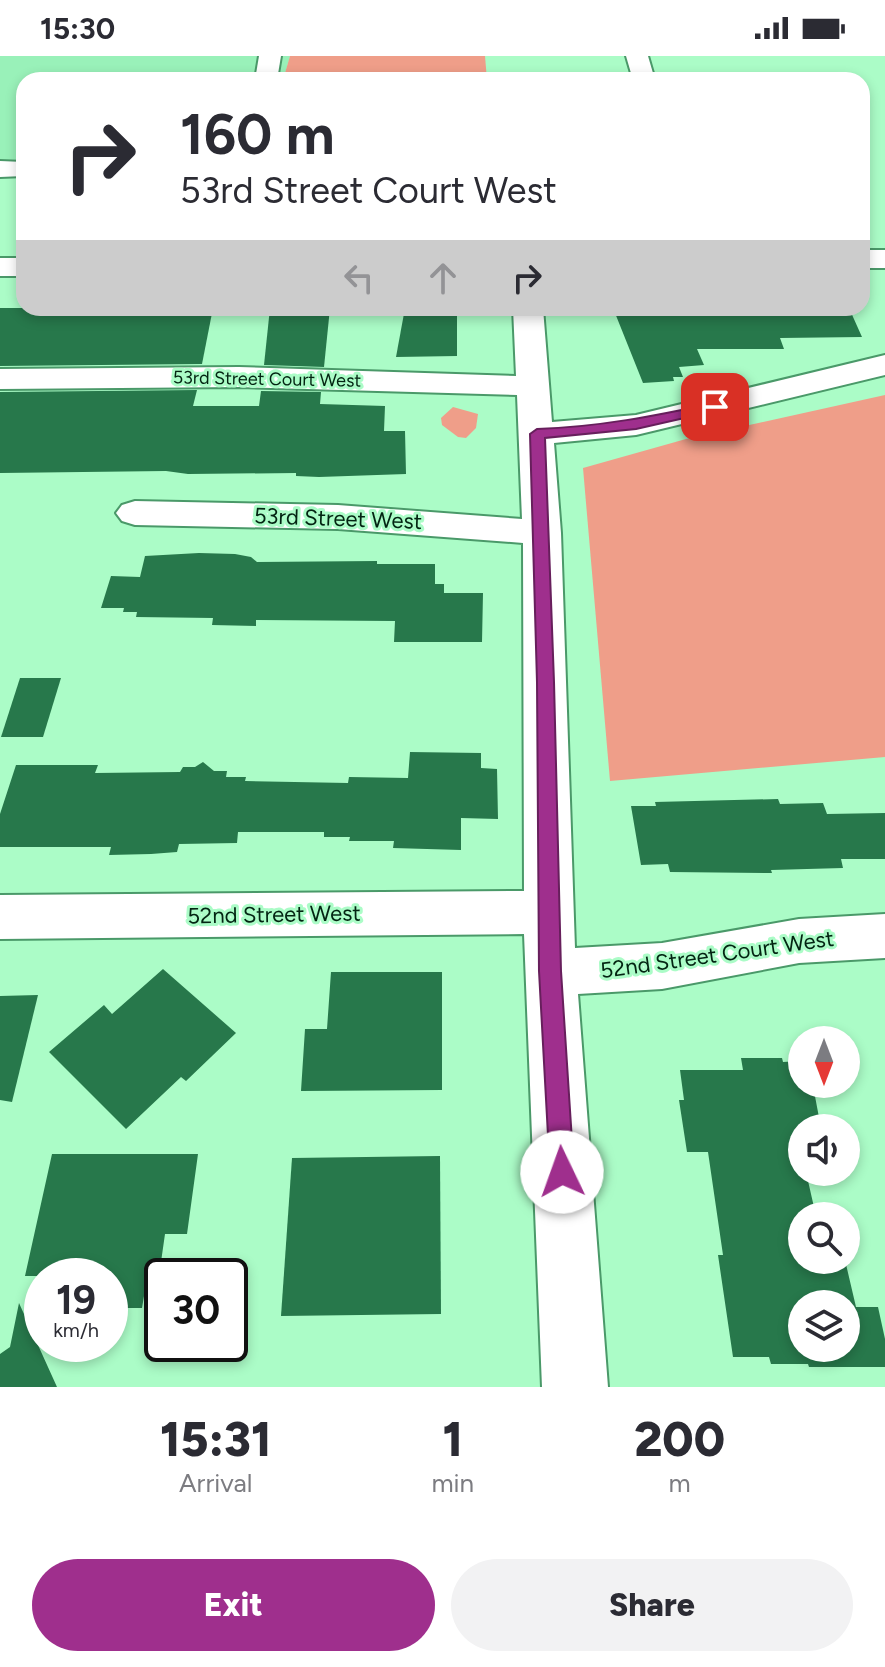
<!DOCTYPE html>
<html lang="en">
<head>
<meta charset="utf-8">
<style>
  body { margin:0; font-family:Figtree,sans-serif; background:#f2f2f3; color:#2b2b33; height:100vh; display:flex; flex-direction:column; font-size:30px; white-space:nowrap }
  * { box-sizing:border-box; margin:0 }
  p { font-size:26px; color:#7c7c81 }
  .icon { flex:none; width:44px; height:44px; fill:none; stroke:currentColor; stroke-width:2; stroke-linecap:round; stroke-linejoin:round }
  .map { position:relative; height:1331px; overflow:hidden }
  .panel { display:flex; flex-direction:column; background:#fff; flex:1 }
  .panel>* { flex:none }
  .guide { position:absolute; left:16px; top:16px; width:854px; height:244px; border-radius:24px; box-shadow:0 4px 12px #0003; background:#fff; color:#2b2b33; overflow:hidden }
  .needle { width:52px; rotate:180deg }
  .fabs { position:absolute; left:788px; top:970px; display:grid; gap:16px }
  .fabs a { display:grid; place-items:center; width:72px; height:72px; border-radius:50%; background:#fff; box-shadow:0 4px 12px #0003; font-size:40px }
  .speed { position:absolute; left:24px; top:1202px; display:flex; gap:16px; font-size:40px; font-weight:700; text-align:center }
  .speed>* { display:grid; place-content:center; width:104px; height:104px; border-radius:50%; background:#fff; box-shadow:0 4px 12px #0003; line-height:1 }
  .speed small { font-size:20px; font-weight:400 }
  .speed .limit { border:4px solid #111; border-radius:12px; background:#fff; color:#111 }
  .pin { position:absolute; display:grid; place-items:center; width:68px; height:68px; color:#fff; margin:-34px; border-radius:16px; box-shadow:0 4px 12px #0006 }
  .me { position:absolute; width:88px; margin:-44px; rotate:357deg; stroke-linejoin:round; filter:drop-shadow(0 0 6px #0008) }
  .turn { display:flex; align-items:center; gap:28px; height:168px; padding:0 32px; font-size:36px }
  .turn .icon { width:104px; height:104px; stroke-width:2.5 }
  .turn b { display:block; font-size:56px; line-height:68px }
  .lanes { display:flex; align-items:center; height:76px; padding:0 32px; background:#0003; justify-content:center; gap:40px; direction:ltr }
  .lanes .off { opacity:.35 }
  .eta { display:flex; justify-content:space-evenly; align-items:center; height:136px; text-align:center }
  .eta b { font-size:48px; font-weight:800; line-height:56px }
  .primary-button { display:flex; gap:16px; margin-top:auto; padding:16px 32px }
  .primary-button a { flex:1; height:92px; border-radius:48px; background:#9f2f8d; color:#fff; font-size:32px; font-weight:800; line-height:92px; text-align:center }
  .primary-button a+a { background:#f2f2f3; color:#2b2b33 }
  .status { display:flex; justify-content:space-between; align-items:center; height:56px; padding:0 40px; background:#fff; direction:ltr }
  .status svg { height:22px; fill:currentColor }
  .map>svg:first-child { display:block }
  .built { fill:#99f1b9 }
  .green { fill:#ef9e89 }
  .building { fill:#27784b; fill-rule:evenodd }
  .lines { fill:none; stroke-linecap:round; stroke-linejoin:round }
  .minor-casing { stroke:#4a9969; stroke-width:4 }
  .minor { fill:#fff; fill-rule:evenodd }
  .route { fill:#9f2f8d; stroke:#671f5c; stroke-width:2 }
  .labels { text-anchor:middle; stroke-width:6; stroke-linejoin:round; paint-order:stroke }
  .far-street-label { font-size:18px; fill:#032412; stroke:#abfcc7 }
  .street-label { font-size:22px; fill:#032412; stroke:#abfcc7 }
</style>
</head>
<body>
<div class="status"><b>15:30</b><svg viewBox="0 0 49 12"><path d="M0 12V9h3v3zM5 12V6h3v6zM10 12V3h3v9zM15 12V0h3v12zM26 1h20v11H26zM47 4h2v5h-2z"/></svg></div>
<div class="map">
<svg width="885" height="1331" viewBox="0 0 885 1331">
  <rect width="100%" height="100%" fill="#abfcc7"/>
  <path class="built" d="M0,0H290L283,24H24V119L0,120Z"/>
  <g class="green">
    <path d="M290,0H485L487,24H283Z"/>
    <path d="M885,339V701L610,725L583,412L686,383Z"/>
    <path d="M453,351L478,358L476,372L466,382L458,381L442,369L441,362Z"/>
  </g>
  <g class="building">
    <path d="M0,252H213L202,308L0,310Z"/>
    <path d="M270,252H330L324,311L264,309Z"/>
    <path d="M405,252H457V300L396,301Z"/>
    <path d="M613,252H849L862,281L780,282L784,293H697L704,309L679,311L683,321H673L674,325L643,327Z"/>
    <path d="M197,334L193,350H259L261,335L321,336L320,348L385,350L384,375H405L406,418L319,421L296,420V417L188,418L166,415L0,417V336Z"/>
    <path d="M199,497L235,498L251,501L257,506L377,505V508H435V528H444V537H483L482,586H394L395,565L256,564V570L212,569L213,562L136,561L137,556H123L124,552H101L111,520L140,521L145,500Z"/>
    <path d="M20,622H61L43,681H1Z"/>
    <path d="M410,696L481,697V712L497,713L498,763L461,762V794L393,792L394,785H349L350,781H324V776H238L237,787L179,788L177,796L151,798L109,799L111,791H0V758L16,709H98L95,717L180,716L183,711H195L203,706L214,715H227L226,721H246L245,725L348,727L349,721L408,722Z"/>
    <path d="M778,743L780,748L823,747L827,758L885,757V803H841L843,812L771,814L772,817L670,816L668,808L641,809L631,750H656L655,746Z"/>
    <path d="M163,913L236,977L186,1025L181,1021L126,1073L49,996L104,949L112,958Z"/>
    <path d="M331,916H442V1034L301,1035L305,973H327Z"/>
    <path d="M38,939L12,1046L0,1044V940Z"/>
    <path d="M741,1002H782L783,1006L800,1005L802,1028H806L807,1035H814L821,1072H797L802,1116H806L816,1160H802V1204H845L856,1251H878L885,1283V1311H809L808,1308H771L769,1301H733L718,1199H723L708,1096H687L679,1044H684L680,1014H743ZM802,1248H846V1292H802Z"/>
    <path d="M52,1098H198L187,1178H165L157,1234H145L142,1252H110V1220H25Z"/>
    <path d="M440,1100L441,1258L281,1260L292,1102Z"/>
    <path d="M19,1247L57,1331H0V1298L10,1291Z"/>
  </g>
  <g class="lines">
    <defs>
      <g id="minor">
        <path d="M259,0H281L277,24H255Z"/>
        <path d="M626,0H648L655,24H633Z"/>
        <path d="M0,105L24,106V120L0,121Z"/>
        <rect x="862" y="194" width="23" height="18"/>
        <rect x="0" y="202" width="24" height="18"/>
        <path d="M513,252H543L552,366L636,359L885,299V319L636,379L554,387L561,477L575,892L662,887L799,863L885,858V902L799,907L662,933L578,938L608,1331H542L524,878L0,883V839L524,835L523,487L338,473L135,469L122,465L116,457L122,449L135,445L338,449L522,463L517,339L239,331L0,333V313L239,311L516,320Z"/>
      </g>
    </defs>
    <use href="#minor" class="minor-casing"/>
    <use href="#minor" class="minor"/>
  </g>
  <path class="route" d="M715,347L720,348V354L636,373L545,382L554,626L561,915L574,1116L571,1125L562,1128L554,1125L550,1116L539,915L537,626L530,378L537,373C598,371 655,360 715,347Z"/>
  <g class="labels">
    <g class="far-street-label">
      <text transform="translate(267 323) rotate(1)" y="6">53rd Street Court West</text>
    </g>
    <g class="street-label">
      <text transform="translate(338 462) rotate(2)" y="8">53rd Street West</text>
      <text transform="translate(274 858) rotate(-1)" y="8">52nd Street West</text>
      <text transform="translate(717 898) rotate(-8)" y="8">52nd Street Court West</text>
    </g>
  </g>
</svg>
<div class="fabs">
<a><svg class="needle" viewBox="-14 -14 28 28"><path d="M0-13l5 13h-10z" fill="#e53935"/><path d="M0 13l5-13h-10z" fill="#7c7c81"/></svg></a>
<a><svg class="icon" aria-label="sound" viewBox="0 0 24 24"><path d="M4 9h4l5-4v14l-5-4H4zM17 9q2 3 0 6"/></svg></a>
<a><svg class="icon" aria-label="search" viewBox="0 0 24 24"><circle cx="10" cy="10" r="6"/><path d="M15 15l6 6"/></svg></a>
<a><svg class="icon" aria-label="layers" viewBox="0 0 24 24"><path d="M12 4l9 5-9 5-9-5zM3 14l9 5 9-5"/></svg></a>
</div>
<div class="speed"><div>19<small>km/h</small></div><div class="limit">30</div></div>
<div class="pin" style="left:715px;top:351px;background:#d93025"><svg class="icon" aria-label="arrive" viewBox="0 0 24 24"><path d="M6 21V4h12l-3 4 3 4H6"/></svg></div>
<svg class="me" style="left:562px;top:1116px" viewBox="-20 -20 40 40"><circle r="19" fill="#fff"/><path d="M0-13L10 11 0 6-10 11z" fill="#9f2f8d"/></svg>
<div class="guide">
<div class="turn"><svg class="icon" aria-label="right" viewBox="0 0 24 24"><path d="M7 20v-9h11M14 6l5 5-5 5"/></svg><div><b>160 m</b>53rd Street Court West</div></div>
<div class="lanes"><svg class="icon off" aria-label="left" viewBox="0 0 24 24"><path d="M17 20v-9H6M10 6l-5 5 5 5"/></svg><svg class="icon off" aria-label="ahead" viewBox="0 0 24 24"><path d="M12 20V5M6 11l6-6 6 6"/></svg><svg class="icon" aria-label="right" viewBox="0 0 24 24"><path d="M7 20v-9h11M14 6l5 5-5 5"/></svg></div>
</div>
</div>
<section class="panel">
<div class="eta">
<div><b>15:31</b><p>Arrival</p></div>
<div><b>1</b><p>min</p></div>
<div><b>200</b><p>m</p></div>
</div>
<div class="primary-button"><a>Exit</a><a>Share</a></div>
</section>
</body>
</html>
